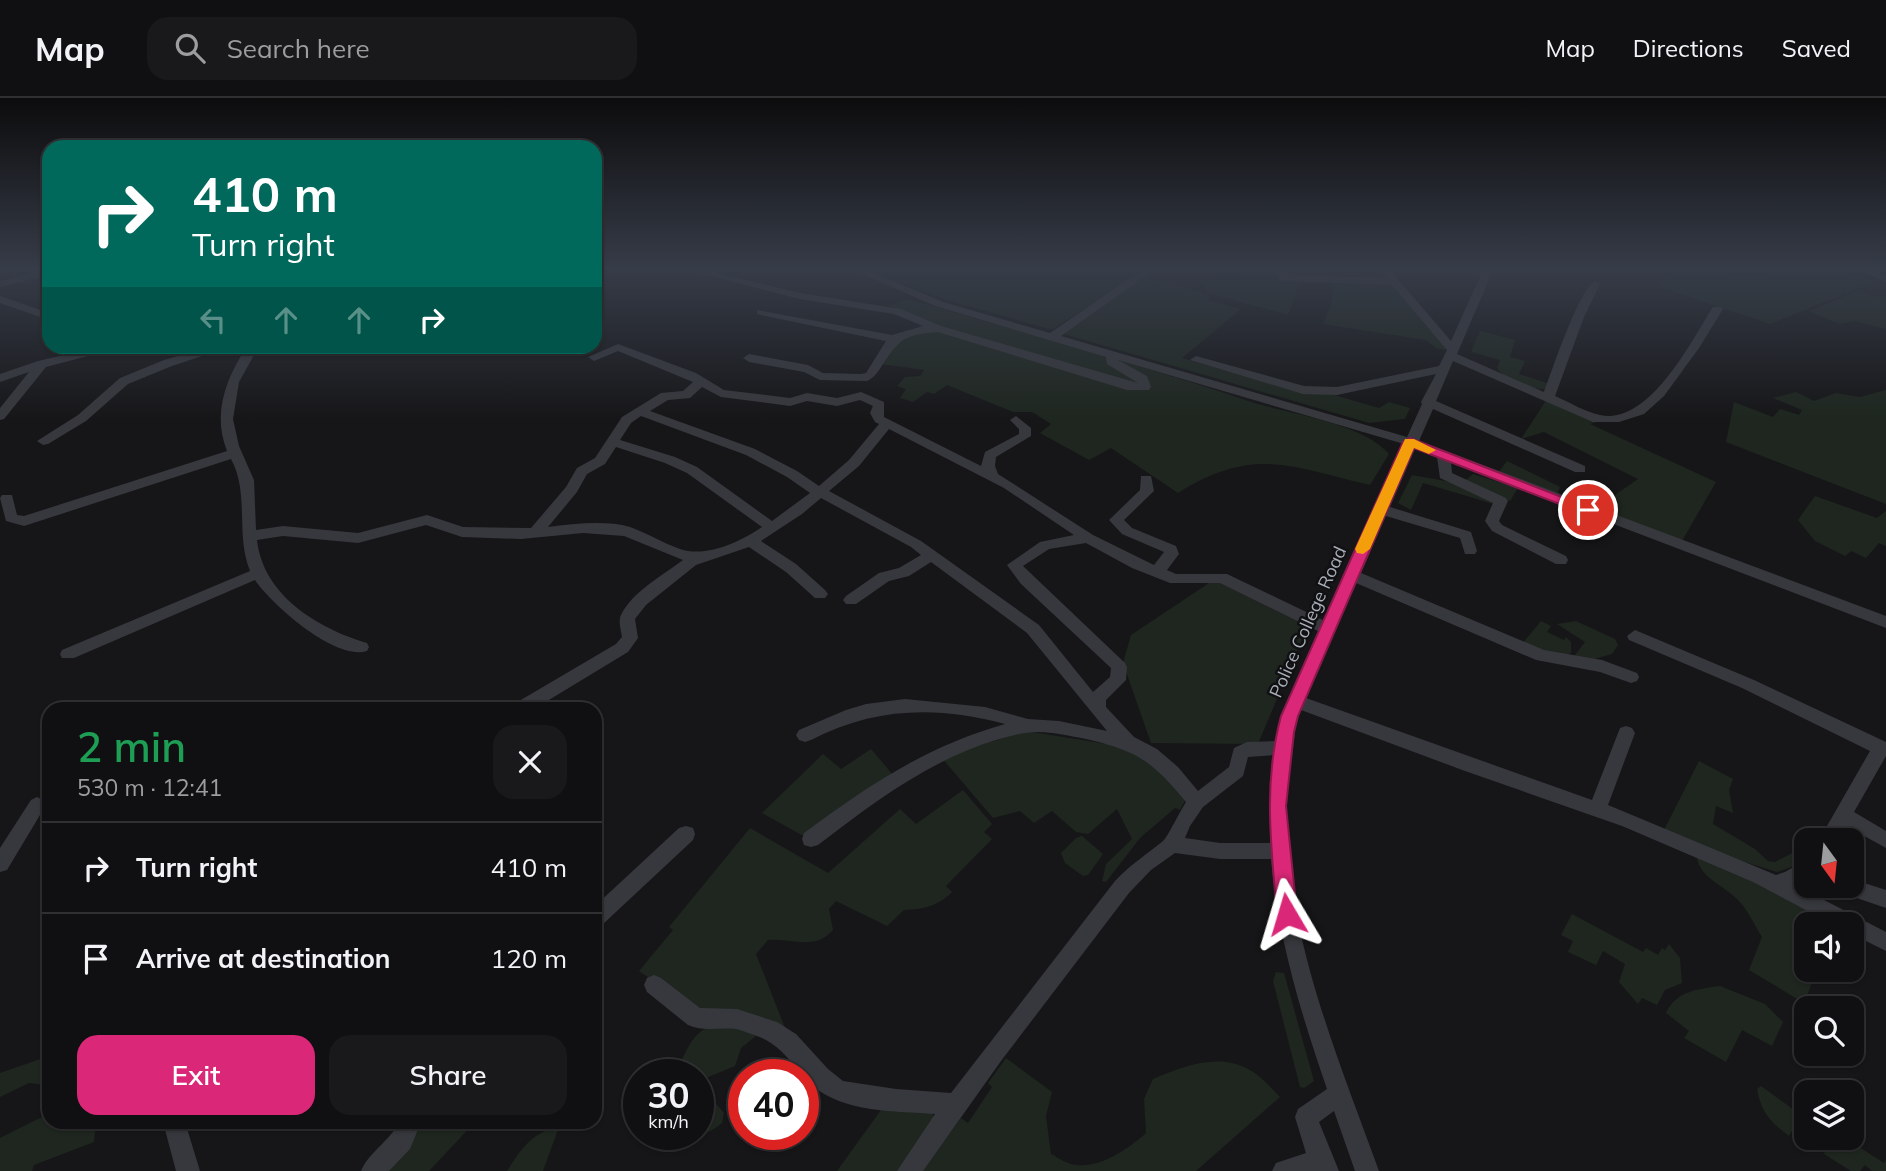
<!DOCTYPE html>
<html lang="en">
<head>
<meta charset="utf-8">
<style>
  body { margin:0; font-family:Mulish,sans-serif; background:#19191b; color:#f1f3f6; height:100vh; display:flex; flex-direction:column; font-size:26px; white-space:nowrap }
  * { box-sizing:border-box; margin:0 }
  p { font-size:23px; color:#9c9d9f }
  .icon { flex:none; width:38px; height:38px; fill:none; stroke:currentColor; stroke-width:2; stroke-linecap:round; stroke-linejoin:round }
  .map { position:relative; flex:1; overflow:hidden }
  .side { position:absolute; left:42px; top:604px; width:560px; height:427px; display:flex; flex-direction:column; background:#101012; border-radius:21px; box-shadow:0 2px 5px #0004,0 0 0 2px #303032 }
  .side>* { flex:none }
  .hud { position:absolute; left:42px; top:42px; width:560px; height:214px; border-radius:21px; box-shadow:0 2px 5px #0004,0 0 0 2px #303032; background:#00695c; color:#fff; overflow:hidden }
  .needle { width:46px; rotate:165deg }
  .buttons { position:absolute; left:1794px; top:730px; display:grid; gap:14px }
  .buttons a { display:grid; place-items:center; width:70px; height:70px; border-radius:14px; background:#101012; box-shadow:0 2px 5px #0004,0 0 0 2px #303032; font-size:35px }
  .speed { position:absolute; left:623px; top:961px; display:flex; gap:14px; font-size:35px; font-weight:700; text-align:center }
  .speed>* { display:grid; place-content:center; width:91px; height:91px; border-radius:50%; background:#101012; box-shadow:0 2px 5px #0004,0 0 0 2px #303032; line-height:1 }
  .speed small { font-size:18px; font-weight:400 }
  .speed .limit { border:10px solid #d22; background:#fff; color:#111 }
  .pin { position:absolute; display:grid; place-items:center; width:60px; height:60px; color:#fff; margin:-30px; border:4px solid #fff; border-radius:50%; box-shadow:0 2px 7px #0007 }
  .me { position:absolute; width:77px; margin:-38px; rotate:353deg; stroke-linejoin:round; filter:drop-shadow(0 0 5px #0008) }
  .turn { display:flex; align-items:center; gap:24px; height:147px; padding:0 35px; font-size:32px }
  .turn .icon { width:91px; height:91px; stroke-width:2.5 }
  .turn b { display:block; font-size:49px; line-height:60px }
  .lanes { display:flex; align-items:center; height:66px; padding:0 35px; background:#0003; justify-content:center; gap:35px; direction:ltr }
  .lanes .off { opacity:.35 }
  .round { display:grid; place-items:center; flex:none; width:74px; height:74px; border-radius:21px; background:#19191b }
  .overview { display:flex; align-items:center; justify-content:space-between; height:119px; padding:0 35px }
  h1 { font-size:42px; font-weight:600; line-height:52px; color:#1e9e55 }
  .button { display:flex; gap:14px; margin-top:auto; padding:14px 35px }
  .button a { flex:1; height:80px; border-radius:21px; background:#db2777; color:#fff; font-size:28px; font-weight:600; line-height:80px; text-align:center }
  .button a+a { background:#19191b; color:#f1f3f6 }
  ul { padding:0; list-style:none }
  li { display:flex; align-items:center; gap:21px; height:91px; padding:0 35px; border-top:2px solid #303032 }
  li div { flex:1 }
  li b { display:block; font-size:26px }
  li em { font-style:normal }
  header { display:flex; align-items:center; gap:42px; box-sizing:border-box; height:98px; padding:0 35px; background:#101012; border-bottom:2px solid #303032 }
  header strong { font-size:33px }
  nav { display:flex; gap:38px; margin-inline-start:auto; font-size:24px }
  .search { width:490px; height:63px; background:#19191b; display:flex; align-items:center; gap:18px; box-sizing:border-box; padding:0 24px; border-radius:21px; color:#9c9d9f; font-size:26px }
  .map>svg:first-child { display:block }
  .green { fill:#1e261f }
  .lines { fill:none; stroke-linecap:round; stroke-linejoin:round }
  .minor { fill:#37383d; fill-rule:evenodd }
  .route { fill:#db2777; stroke:#8e194d; stroke-width:2 }
  .slow { fill:#f59e0b }
  .labels { text-anchor:middle; stroke-width:5; stroke-linejoin:round; paint-order:stroke }
  .street-label { font-size:18px; fill:#a8adb8; stroke:#111113 }
</style>
</head>
<body>
<header>
<strong>Map</strong>
<div class="search"><svg class="icon" aria-label="search" viewBox="0 0 24 24"><circle cx="10" cy="10" r="6"/><path d="M15 15l6 6"/></svg>Search here</div>
<nav><a>Map</a><a>Directions</a><a>Saved</a></nav>
</header>
<div class="map">
<svg width="1886" height="1073" viewBox="0 0 1886 1073">
  <rect width="100%" height="100%" fill="#161618"/>
  <g class="green">
    <path d="M870,172H1145L1052,232L944,201Z"/>
    <path d="M1238,172H1275L1281,182L1300,183L1288,217L1208,195L1198,182L1243,181Z"/>
    <path d="M1675,172C1689,172 1706,169 1720,172C1737,175 1756,183 1772,172H1847L1875,184L1770,226L1656,188Z"/>
    <path d="M1145,178L1211,197L1208,202L1241,211L1182,260L1295,293L1334,297L1379,310L1389,304L1410,310L1405,321L1369,325L1064,236Z"/>
    <path d="M1333,183L1396,185L1446,249L1445,252L1436,250L1426,242L1323,226L1332,204Z"/>
    <path d="M1859,192L1875,199L1886,197V231L1854,223L1839,226L1809,213Z"/>
    <path d="M908,201C1023,235 1138,266 1251,304C1290,316 1363,325 1389,356L1370,387C1291,368 1253,348 1178,395L1111,350L1089,362L1040,335L1051,326L1032,314H1013L947,287L934,296L927,294L913,304L900,300L906,291L897,288L905,279L920,278L924,272L881,266C896,242 912,236 937,228L888,208Z"/>
    <path d="M1480,233L1515,242L1510,259L1525,263L1519,276L1550,286L1547,291C1533,293 1505,282 1497,270L1500,262L1471,254Z"/>
    <path d="M1886,292V406L1726,344L1734,304L1773,319L1780,311L1799,317L1802,312L1773,300L1796,294L1814,303L1836,295L1860,299Z"/>
    <path d="M1547,301L1600,323L1590,326L1716,384L1682,443L1595,411L1638,381L1544,334L1521,341Z"/>
    <path d="M1507,363L1560,389L1557,397L1498,375Z"/>
    <path d="M1473,376L1518,390L1510,403L1469,386L1465,383Z"/>
    <path d="M1412,377L1457,385L1497,407L1423,385L1411,412L1398,405Z"/>
    <path d="M1815,398L1877,420L1886,413V448L1879,445L1866,460L1851,453L1845,458L1815,443L1798,422Z"/>
    <path d="M1212,483L1224,484L1308,527L1258,646L1151,645L1123,565L1131,537Z"/>
    <path d="M1541,523L1551,528L1547,534L1564,542L1566,539L1571,544V555L1565,558L1521,547Z"/>
    <path d="M1576,523L1615,541L1618,547L1612,556L1587,563L1572,561L1585,544L1557,526Z"/>
    <path d="M1026,633L1132,650L1182,693L1185,703L1180,712L1175,710L1140,740L1106,784L1102,783L1106,766L1132,741L1117,711L1088,736L1076,734L1052,713L1034,725L1020,713L993,720L941,659Z"/>
    <path d="M871,651L893,677L807,740L762,715L823,656L841,671Z"/>
    <path d="M1699,663L1733,681L1729,692L1733,715L1716,708L1713,726L1755,751L1768,763L1775,764L1794,754L1805,764L1777,774L1713,754L1664,732Z"/>
    <path d="M963,692L992,726L984,734L992,741L946,788L952,794C937,809 923,811 904,812L887,828L836,803L829,811L833,832C815,853 791,840 768,842L756,856L787,935L702,916L639,873L673,832L669,829L750,730L828,775L900,711L916,726Z"/>
    <path d="M1082,738L1103,756L1088,777L1083,778L1065,765L1061,755L1076,740Z"/>
    <path d="M1696,754L1835,826H1806V872H1817L1804,905L1749,872L1762,839C1755,828 1748,812 1738,802C1723,786 1697,780 1696,754Z"/>
    <path d="M1572,816L1643,854L1646,850L1658,857L1662,850L1665,852L1669,846L1680,860L1682,885L1665,892L1657,907L1642,900L1638,906L1619,884L1625,866L1603,853L1596,867L1568,854L1573,843L1561,837Z"/>
    <path d="M1276,874L1284,875L1314,983L1304,990L1300,989L1273,883Z"/>
    <path d="M1720,888L1765,906L1783,924L1772,948L1742,932L1726,964L1684,940L1689,933L1666,915C1676,893 1698,891 1720,888Z"/>
    <path d="M728,924L757,937L741,950L735,968L706,980L683,976L680,966C692,940 699,927 728,924Z"/>
    <path d="M49,958V1024H96L94,1044L34,1067L32,1073H0V1040L46,1017L45,987L29,985L0,999V975Z"/>
    <path d="M1006,960L1052,994L1046,1018L1051,1056C1057,1059 1064,1064 1071,1066C1097,1073 1128,1051 1146,1035L1144,1001L1153,981C1183,968 1220,954 1250,972C1261,978 1271,990 1280,999L1196,1073H922L961,1020L968,1025L992,989L988,985Z"/>
    <path d="M1761,988L1801,1017L1789,1038C1770,1024 1761,1014 1757,991Z"/>
    <path d="M712,1001L724,1015L722,1025C714,1032 703,1038 692,1036H698V1008Z"/>
    <path d="M881,1012L933,1015L934,1022L900,1073H837Z"/>
    <path d="M425,1024H475L429,1073H377Z"/>
    <path d="M559,1029L543,1073H507C520,1052 533,1033 559,1029Z"/>
    <path d="M1822,1040H1845L1884,1065L1886,1062V1073H1872L1865,1067L1860,1073H1851L1824,1056L1827,1045Z"/>
  </g>
  <g class="lines">
    <g class="minor">
      <path d="M45,172H49V177L0,189V183Z"/>
      <path d="M688,172H705L800,195L901,211L941,228L1138,285L1107,266L1106,259L935,208L854,172H867L943,204L1050,235L1142,172H1154L1061,238L1407,339L1422,306L1421,304L1436,276L1337,297L1303,296L1190,262L1196,258L1304,288L1337,289L1439,268L1447,252L1392,187L1283,183L1279,182L1274,172H1284L1287,177L1386,180L1380,172H1390L1451,243L1483,172H1493L1457,256L1544,294C1552,273 1579,191 1595,183L1600,186L1584,219L1555,298C1569,304 1585,314 1600,317C1649,328 1692,242 1713,209H1721L1723,211L1699,250L1664,298L1644,316L1619,324H1593L1453,263L1436,303L1585,368V374H1575L1433,311L1419,343L1886,518V530L1451,364L1452,375L1506,400L1508,403L1499,423L1502,427L1566,458L1568,462L1566,466H1556L1492,433L1485,423L1493,405L1440,380L1437,359L1415,351L1390,409L1471,434L1477,453L1475,456H1465L1460,440L1386,418L1361,475L1544,552L1602,562L1637,575L1639,579L1637,583L1631,585L1600,574L1536,562L1356,485L1306,600L1592,702L1620,630L1626,628L1632,630L1635,635L1608,707L1776,777L1785,774L1806,762V781L1797,788L1886,834V853L1852,836V826H1832L1753,784L1622,728L1465,673L1301,612C1295,626 1294,643 1292,659C1268,796 1333,946 1379,1073H1355L1334,1013L1319,1024L1339,1073H1272L1276,1065L1306,1055L1295,1019L1298,1011L1327,991C1301,916 1278,840 1271,761H1220L1175,755L1151,772L1129,795L1001,963L923,1073H897L935,1016C896,1013 843,1015 812,987C795,971 784,950 762,940C754,937 744,933 736,931C720,929 704,934 688,927L647,894L644,887L647,880L654,877L661,880L700,910L737,911L777,924L796,936L828,971L843,983L896,991L951,995L1115,783C1131,766 1146,757 1163,743C1167,740 1180,713 1186,704C1152,663 1138,653 1086,641C1070,638 1054,634 1038,634C1024,634 1010,638 996,642C928,663 873,705 818,747L811,749L804,747L802,741L804,735C869,687 927,648 1005,626C937,608 875,609 811,642L805,644L799,642L796,637L799,632L846,612L866,606L905,601L985,609L1028,621L1059,623L1107,633L1027,535L931,464L909,478L889,483L856,506H846L843,502L846,498L879,475L899,470L921,457L911,449L821,400L802,416L761,443L796,466L825,492L828,496L825,500H815L786,474L749,449L696,467L646,507L635,521L638,540L628,554L534,611H512L514,606L616,546L622,539C621,532 618,523 621,517C632,494 663,477 683,462L624,438L583,435L521,441L462,439L426,427L358,445L283,438L257,442C263,497 317,530 367,545L369,549L367,553C335,563 271,506 255,482L74,560H62L60,556L62,552L250,473C235,436 250,396 231,361L24,428L6,423L0,400L2,397H12L17,417L24,418L227,353C212,315 226,281 247,248H259L239,284L233,321L239,348L254,382L256,432L283,428L358,435L427,417L463,429L531,430L566,389L577,370L595,360L622,319L661,295L683,293L693,284L618,253L594,263L588,259L618,246L696,275L724,292L790,300L807,295L837,300L861,294L884,304V319L981,368L985,354L1019,336V331L1010,322L1016,318L1031,330V338L996,359L995,368L998,376L1093,437L1154,467L1164,454L1122,436L1109,422L1140,392L1141,378H1151L1154,393L1124,422L1132,430L1176,448L1179,456L1167,472L1176,476H1227L1325,523L1404,346L1118,262L1147,278L1151,289L1149,292H1127L938,234C907,236 900,240 883,266C878,274 875,279 867,283L820,282L804,274L749,264L743,260L749,256L808,267L823,275L861,276L866,275L886,243L761,217L757,216V212L892,237L923,228L894,216L800,201ZM702,289L721,299L790,308L807,303L837,308L860,302L873,308L870,315L875,324L879,326L849,362L819,388L797,373L755,351L650,313L668,302L690,300ZM641,318L746,357L787,379L810,395L772,423L697,369L675,359L620,342L631,325ZM889,331L1004,390L1074,437L1040,444L1007,467L1021,486L1111,570L1110,579L1093,594L1039,527L921,443L829,393L859,368ZM616,349L665,365L687,375L762,429C740,444 706,460 680,451C663,445 647,435 630,429C605,422 574,426 548,429L577,394L587,376L605,366ZM1086,445L1132,470L1170,485H1220L1320,534L1282,618L1277,643L1247,644L1234,650L1229,669L1198,693L1178,669L1157,651L1134,639L1106,609V602L1126,582L1127,569L1125,565L1023,468L1049,451ZM1274,657L1271,676L1270,745H1220L1185,740L1190,728L1203,709L1243,678L1248,659Z"/>
      <path d="M1858,172H1872L1886,177V184Z"/>
      <path d="M0,198L49,215V222L0,205Z"/>
      <path d="M103,248H126L46,269L4,321L0,322V310L29,274L0,284V276L38,263Z"/>
      <path d="M213,248H232L172,268L128,286L86,323L48,346L43,347L37,343L78,317L120,280L164,262Z"/>
      <path d="M1635,532L1754,582L1886,644V658L1854,714L1886,733V750L1846,728L1838,742H1819L1870,653L1742,590L1629,542L1627,538Z"/>
      <path d="M37,699L43,702L46,707L7,772L0,774V750L31,702Z"/>
      <path d="M686,728L693,730L695,736L693,742L602,827L595,830V808L679,730Z"/>
      <path d="M1852,781L1886,792V810L1839,794L1837,788H1852Z"/>
      <path d="M163,1024H185L200,1073H176Z"/>
      <path d="M399,1024H421L410,1051L389,1073H361C369,1054 390,1043 399,1024Z"/>
    </g>
  </g>
  <linearGradient id="sky" x2="0" y2="1"><stop stop-color="#0c0c0d"/><stop offset="0.53" stop-color="#363c48"/><stop offset="1" stop-color="#363c48" stop-opacity="0"/></linearGradient>
  <rect width="1886" height="322" fill="url(#sky)"/>
  <path class="route" d="M1410,340L1595,412L1593,415H1583L1414,350L1298,618L1294,634L1286,708L1297,816L1294,823L1287,825L1280,823L1277,816C1271,748 1263,685 1281,618L1403,344Z"/>
  <path class="slow" d="M1405,341H1414L1436,352L1429,356L1414,350L1370,451L1363,456L1357,455L1355,451Z"/>
  <g class="labels">
    <g class="street-label">
      <text transform="translate(1308 524) rotate(-66)" y="6">Police College Road</text>
    </g>
  </g>
</svg>
<div class="buttons">
<a><svg class="needle" viewBox="-14 -14 28 28"><path d="M0-13l5 13h-10z" fill="#e53935"/><path d="M0 13l5-13h-10z" fill="#9c9d9f"/></svg></a>
<a><svg class="icon" aria-label="sound" viewBox="0 0 24 24"><path d="M4 9h4l5-4v14l-5-4H4zM17 9q2 3 0 6"/></svg></a>
<a><svg class="icon" aria-label="search" viewBox="0 0 24 24"><circle cx="10" cy="10" r="6"/><path d="M15 15l6 6"/></svg></a>
<a><svg class="icon" aria-label="layers" viewBox="0 0 24 24"><path d="M12 4l9 5-9 5-9-5zM3 14l9 5 9-5"/></svg></a>
</div>
<div class="speed"><div>30<small>km/h</small></div><div class="limit">40</div></div>
<div class="pin" style="left:1588px;top:412px;background:#d93025"><svg class="icon" aria-label="arrive" viewBox="0 0 24 24"><path d="M6 21V4h12l-3 4 3 4H6"/></svg></div>
<svg class="me" style="left:1287px;top:816px" viewBox="-20 -20 40 40"><path d="M0-17L14 15 0 8-14 15z" fill="#db2777" stroke="#fff" stroke-width="4"/></svg>
<div class="hud">
<div class="turn"><svg class="icon" aria-label="right" viewBox="0 0 24 24"><path d="M7 20v-9h11M14 6l5 5-5 5"/></svg><div><b>410 m</b>Turn right</div></div>
<div class="lanes"><svg class="icon off" aria-label="left" viewBox="0 0 24 24"><path d="M17 20v-9H6M10 6l-5 5 5 5"/></svg><svg class="icon off" aria-label="ahead" viewBox="0 0 24 24"><path d="M12 20V5M6 11l6-6 6 6"/></svg><svg class="icon off" aria-label="ahead" viewBox="0 0 24 24"><path d="M12 20V5M6 11l6-6 6 6"/></svg><svg class="icon" aria-label="right" viewBox="0 0 24 24"><path d="M7 20v-9h11M14 6l5 5-5 5"/></svg></div>
</div>
<section class="side">
<div class="overview"><div><h1>2 min</h1><p>530 m · 12:41</p></div><a class="round"><svg class="icon" aria-label="close" viewBox="0 0 24 24"><path d="M6 6l12 12M18 6L6 18"/></svg></a></div>
<ul>
<li><svg class="icon" aria-label="right" viewBox="0 0 24 24"><path d="M7 20v-9h11M14 6l5 5-5 5"/></svg><div><b>Turn right</b></div><em>410 m</em></li>
<li><svg class="icon" aria-label="arrive" viewBox="0 0 24 24"><path d="M6 21V4h12l-3 4 3 4H6"/></svg><div><b>Arrive at destination</b></div><em>120 m</em></li>
</ul>
<div class="button"><a>Exit</a><a>Share</a></div>
</section>
</div>
</body>
</html>
